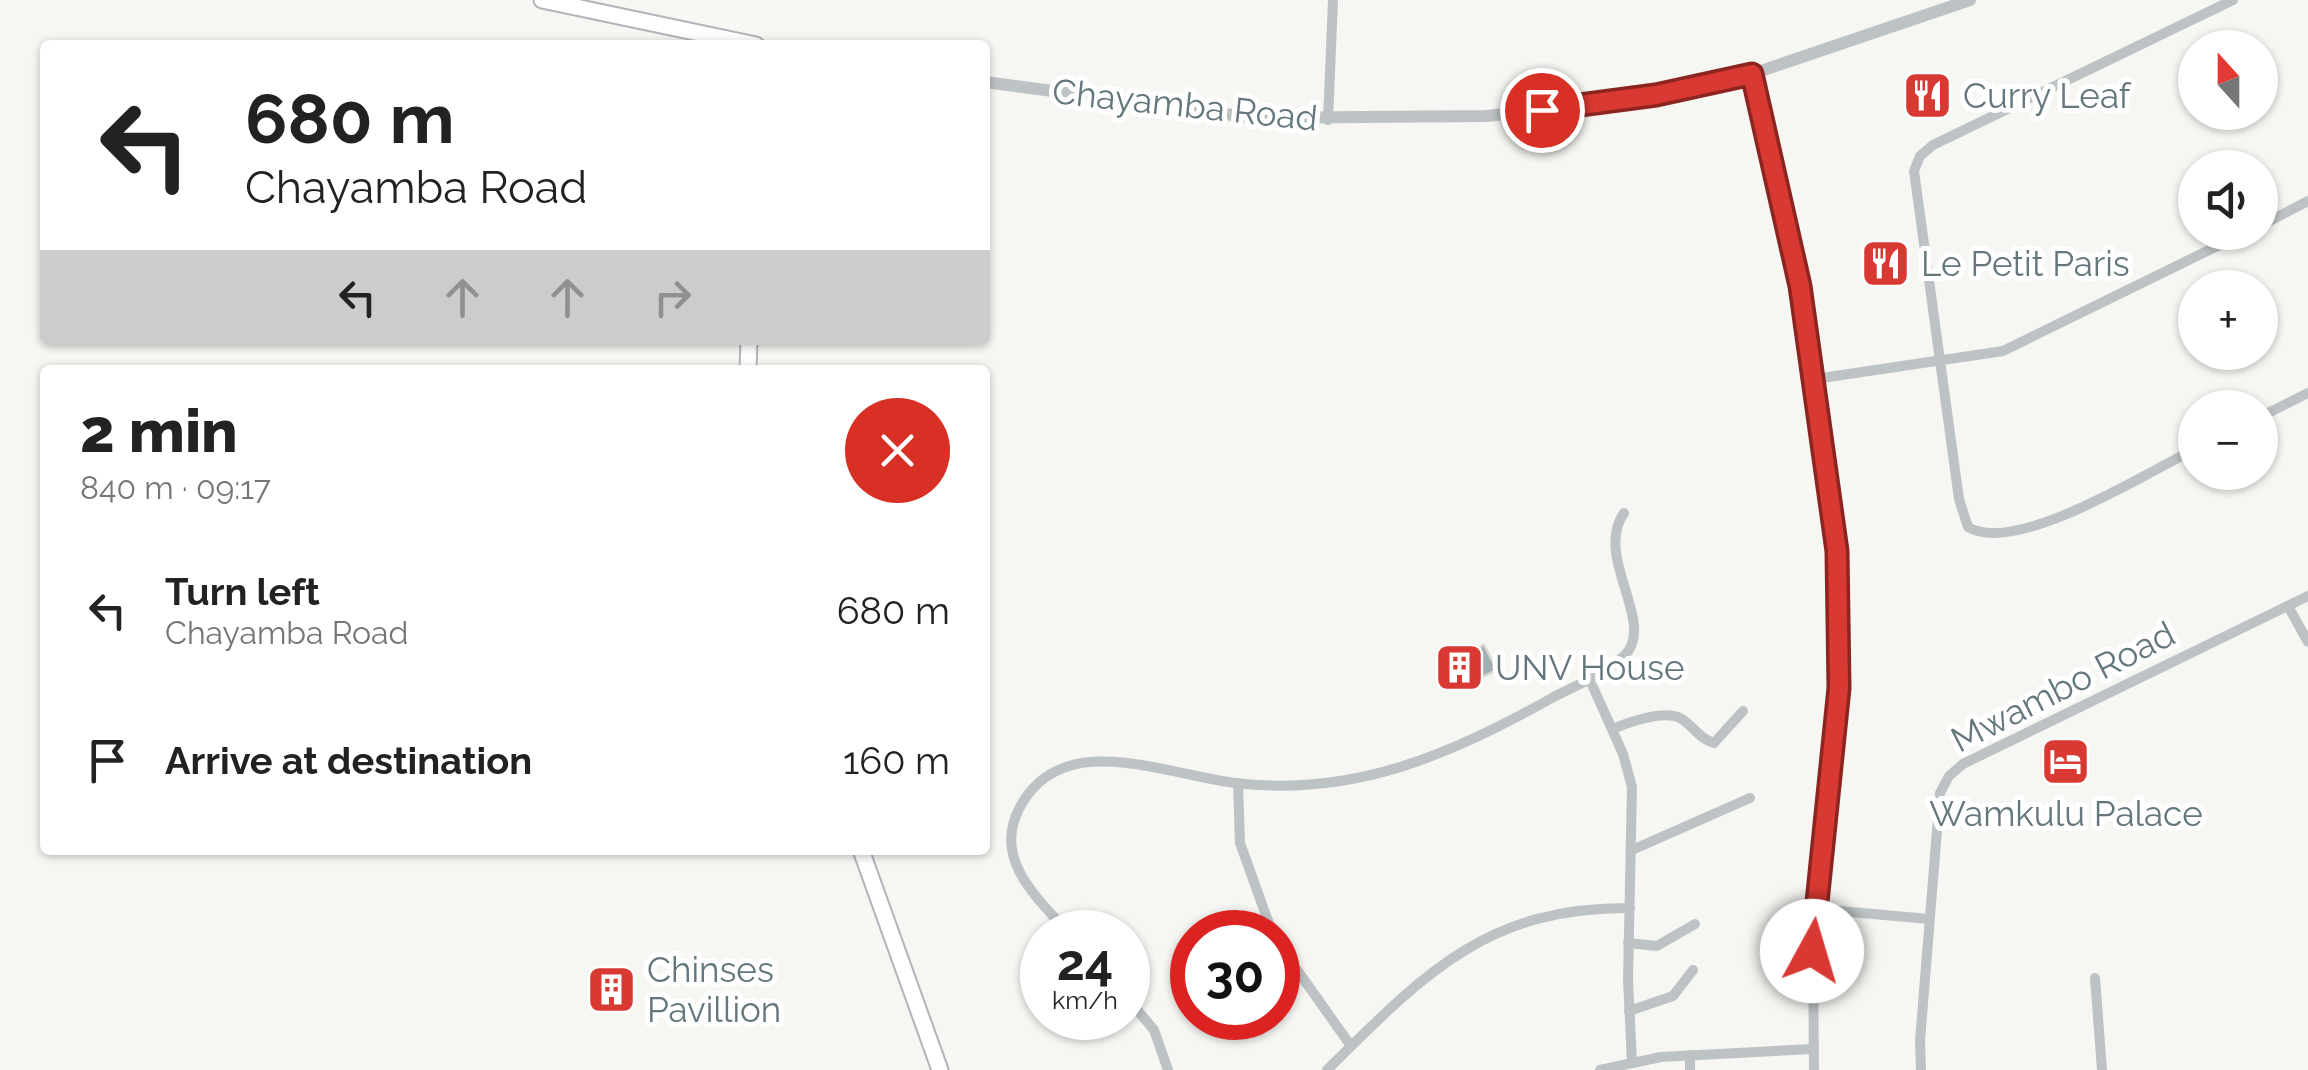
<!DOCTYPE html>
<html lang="en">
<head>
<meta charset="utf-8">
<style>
  body { margin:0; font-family:Raleway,sans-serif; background:#f6f6f6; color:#222; height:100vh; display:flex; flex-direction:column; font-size:38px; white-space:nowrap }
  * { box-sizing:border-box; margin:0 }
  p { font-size:32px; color:#767676 }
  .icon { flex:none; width:55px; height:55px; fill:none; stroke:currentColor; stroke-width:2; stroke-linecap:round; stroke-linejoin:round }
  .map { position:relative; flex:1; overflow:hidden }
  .drawer { position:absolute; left:40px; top:365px; width:950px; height:490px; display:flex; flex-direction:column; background:#fff; border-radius:10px; box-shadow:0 2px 8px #0004 }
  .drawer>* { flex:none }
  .top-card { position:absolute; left:40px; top:40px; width:950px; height:305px; border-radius:10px; box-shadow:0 2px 8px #0004; background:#fff; color:#222; overflow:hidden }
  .needle { width:65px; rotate:339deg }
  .controls { position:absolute; left:2178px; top:30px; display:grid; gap:20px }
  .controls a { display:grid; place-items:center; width:100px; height:100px; border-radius:50%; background:#fff; box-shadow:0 2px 8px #0004; font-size:50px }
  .speed { position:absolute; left:1020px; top:910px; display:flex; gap:20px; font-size:50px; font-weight:700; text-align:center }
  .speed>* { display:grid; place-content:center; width:130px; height:130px; border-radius:50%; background:#fff; box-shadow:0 2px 8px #0004; line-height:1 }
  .speed small { font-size:25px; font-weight:400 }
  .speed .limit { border:15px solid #d22; background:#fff; color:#111 }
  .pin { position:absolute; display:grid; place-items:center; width:85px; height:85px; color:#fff; margin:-42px; border:5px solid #fff; border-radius:50%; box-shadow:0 2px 10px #0007 }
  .me { position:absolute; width:110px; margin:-55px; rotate:6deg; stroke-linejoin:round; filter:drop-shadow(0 0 8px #0008) }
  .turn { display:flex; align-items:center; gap:35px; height:210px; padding:0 40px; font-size:45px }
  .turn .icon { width:130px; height:130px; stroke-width:2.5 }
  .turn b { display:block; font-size:70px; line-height:85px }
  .lanes { display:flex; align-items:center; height:95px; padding:0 40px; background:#0003; justify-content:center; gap:50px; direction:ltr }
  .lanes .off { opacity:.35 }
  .round { display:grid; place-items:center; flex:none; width:105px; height:105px; border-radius:52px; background:#f6f6f6 }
  .summary { display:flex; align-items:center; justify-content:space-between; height:170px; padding:0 40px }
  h1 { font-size:60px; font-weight:800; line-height:75px }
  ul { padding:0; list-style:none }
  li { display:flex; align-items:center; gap:30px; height:150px; padding:0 40px }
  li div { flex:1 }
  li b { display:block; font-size:38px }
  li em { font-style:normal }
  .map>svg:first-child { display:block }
  .building { fill:#a2aeb0; stroke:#d8d7d6; stroke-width:2.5 }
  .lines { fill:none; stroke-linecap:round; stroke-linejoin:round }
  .secondary-casing { stroke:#aeb6b8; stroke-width:19 }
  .minor { stroke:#bdc3c5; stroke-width:10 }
  .tertiary { stroke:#bdc3c5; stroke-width:12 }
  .secondary { stroke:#fff; stroke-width:15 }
  .route-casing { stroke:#8c2520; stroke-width:25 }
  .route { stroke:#d83932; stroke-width:18 }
  .labels { text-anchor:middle; stroke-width:10; stroke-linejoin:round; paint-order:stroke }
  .poi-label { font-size:35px; fill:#63777c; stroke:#fff; text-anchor:start }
  .street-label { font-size:35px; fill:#63777c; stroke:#fff }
</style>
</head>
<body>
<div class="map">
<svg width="2308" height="1070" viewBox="0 0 2308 1070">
  <rect width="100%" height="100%" fill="#f6f6f3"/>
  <path class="building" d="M1484,645L1497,670L1455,690L1446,671L1457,665L1454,660Z"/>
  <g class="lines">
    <defs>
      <g id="secondary">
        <path d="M542,0L756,45"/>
        <path d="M748,370L749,340"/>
        <path d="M861,850L940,1070"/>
      </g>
    </defs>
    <use href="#secondary" class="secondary-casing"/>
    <g class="minor">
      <path d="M1752,74L1800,285L1837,551L1839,688L1813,951L1814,1070"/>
      <path d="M1328,120L1333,0"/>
      <path d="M2260,226L2308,201"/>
      <path d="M1815,379L2003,351L2246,232"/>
      <path d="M2260,417L2308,393"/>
      <path d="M2195,449C2148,472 2016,556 1968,527L1959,499L1914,171L1920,156L1933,145L2233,0"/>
      <path d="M2288,606L2308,642"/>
      <path d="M1589,678L1623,754L1632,787L1628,979L1632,1062"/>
      <path d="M1613,729C1629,722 1663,710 1680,718C1693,725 1699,739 1714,743L1743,711"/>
      <path d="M1238,783L1240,843L1272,932"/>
      <path d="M1632,850L1750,798"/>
      <path d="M1817,909L1929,919"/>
      <path d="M1068,932C1037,898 993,859 1019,809C1030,787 1046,773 1069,766C1113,751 1188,777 1235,783C1355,797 1449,755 1552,698C1575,686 1605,674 1624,656C1658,624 1593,557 1624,513"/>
      <path d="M1278,943L1351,1046"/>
      <path d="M1628,943L1657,946L1695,924"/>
      <path d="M2095,978L2102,1070"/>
      <path d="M1128,999L1154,1030L1168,1070"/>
      <path d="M1629,1011L1673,996L1693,970"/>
      <path d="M1690,1055V1070"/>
      <path d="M1327,1070C1423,975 1486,907 1630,908"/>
      <path d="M1600,1070L1661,1057L1811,1049"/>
      <path d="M1921,1070L1920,1041L1940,793L1949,776L1963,764L2308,596"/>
    </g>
    <path class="tertiary" d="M985,82L1255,118L1486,116L1599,104L1752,74L1970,0"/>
    <use href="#secondary" class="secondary"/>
  </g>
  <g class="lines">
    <defs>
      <path id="route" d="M1542,110L1656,95L1752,74L1800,286L1837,551L1839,688L1812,951"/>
    </defs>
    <use href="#route" class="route-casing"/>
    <use href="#route" class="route"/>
  </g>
  <defs>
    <symbol id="restaurant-square" viewBox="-11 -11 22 22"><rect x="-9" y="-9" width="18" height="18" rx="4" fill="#d83932" stroke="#fff"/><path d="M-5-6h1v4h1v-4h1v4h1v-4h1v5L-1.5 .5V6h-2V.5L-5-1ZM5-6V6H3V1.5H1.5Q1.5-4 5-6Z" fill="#fff"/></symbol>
    <symbol id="building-square" viewBox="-11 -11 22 22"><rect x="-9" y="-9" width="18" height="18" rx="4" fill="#d83932" stroke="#fff"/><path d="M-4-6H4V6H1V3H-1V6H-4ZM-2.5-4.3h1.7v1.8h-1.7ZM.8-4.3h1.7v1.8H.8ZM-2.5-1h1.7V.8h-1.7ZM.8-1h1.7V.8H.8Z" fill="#fff"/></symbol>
    <symbol id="hotel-square" viewBox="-11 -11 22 22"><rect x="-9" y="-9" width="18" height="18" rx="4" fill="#d83932" stroke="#fff"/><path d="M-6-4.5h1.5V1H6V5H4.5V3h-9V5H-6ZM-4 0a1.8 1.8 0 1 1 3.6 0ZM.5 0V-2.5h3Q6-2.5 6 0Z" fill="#fff"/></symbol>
  </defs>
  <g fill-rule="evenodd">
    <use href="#restaurant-square" x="1900" y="68" width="55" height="55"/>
    <use href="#restaurant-square" x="1858" y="236" width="55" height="55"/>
    <use href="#building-square" x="1432" y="640" width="55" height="55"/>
    <use href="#hotel-square" x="2038" y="734" width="55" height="55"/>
    <use href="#building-square" x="584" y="962" width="55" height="55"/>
  </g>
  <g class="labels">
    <g class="poi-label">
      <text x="1963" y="108">Curry Leaf</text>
      <text x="1921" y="276">Le Petit Paris</text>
      <text x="1495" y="680">UNV House</text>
      <text x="2066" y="826" text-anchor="middle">Wamkulu Palace</text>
      <text x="647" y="982">Chinses<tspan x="647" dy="40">Pavillion</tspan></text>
    </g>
    <g class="street-label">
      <text transform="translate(1185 105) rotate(6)" y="12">Chayamba Road</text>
      <text transform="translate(2063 687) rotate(-27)" y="12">Mwambo Road</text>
    </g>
  </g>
</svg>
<div class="controls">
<a><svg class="needle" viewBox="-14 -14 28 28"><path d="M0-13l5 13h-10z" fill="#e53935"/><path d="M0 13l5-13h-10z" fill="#767676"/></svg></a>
<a><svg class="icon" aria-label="sound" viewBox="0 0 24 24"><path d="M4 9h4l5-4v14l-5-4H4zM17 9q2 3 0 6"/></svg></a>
<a>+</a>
<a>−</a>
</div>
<div class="speed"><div>24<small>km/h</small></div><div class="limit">30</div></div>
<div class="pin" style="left:1542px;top:110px;background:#d93025"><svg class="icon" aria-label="arrive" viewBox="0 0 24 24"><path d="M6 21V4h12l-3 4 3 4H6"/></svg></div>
<svg class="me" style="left:1812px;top:951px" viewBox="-20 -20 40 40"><circle r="19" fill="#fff"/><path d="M0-13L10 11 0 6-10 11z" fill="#d83932"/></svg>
<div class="top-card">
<div class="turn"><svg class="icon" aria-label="left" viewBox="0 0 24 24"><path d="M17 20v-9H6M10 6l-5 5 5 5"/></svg><div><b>680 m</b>Chayamba Road</div></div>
<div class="lanes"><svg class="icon" aria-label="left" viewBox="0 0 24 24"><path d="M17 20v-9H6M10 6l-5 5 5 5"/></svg><svg class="icon off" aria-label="ahead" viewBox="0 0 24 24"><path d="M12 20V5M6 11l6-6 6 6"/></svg><svg class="icon off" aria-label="ahead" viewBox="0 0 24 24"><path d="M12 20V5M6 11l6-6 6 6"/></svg><svg class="icon off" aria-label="right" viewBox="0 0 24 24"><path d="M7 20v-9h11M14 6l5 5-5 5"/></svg></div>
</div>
<section class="drawer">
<div class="summary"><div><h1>2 min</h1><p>840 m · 09:17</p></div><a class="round" style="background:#d93025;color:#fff"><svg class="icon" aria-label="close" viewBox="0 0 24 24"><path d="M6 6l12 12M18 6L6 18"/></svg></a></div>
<ul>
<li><svg class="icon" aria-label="left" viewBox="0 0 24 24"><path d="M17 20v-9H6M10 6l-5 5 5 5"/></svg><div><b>Turn left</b><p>Chayamba Road</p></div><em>680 m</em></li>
<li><svg class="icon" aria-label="arrive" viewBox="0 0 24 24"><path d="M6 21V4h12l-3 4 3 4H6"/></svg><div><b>Arrive at destination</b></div><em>160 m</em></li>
</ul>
</section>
</div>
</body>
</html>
